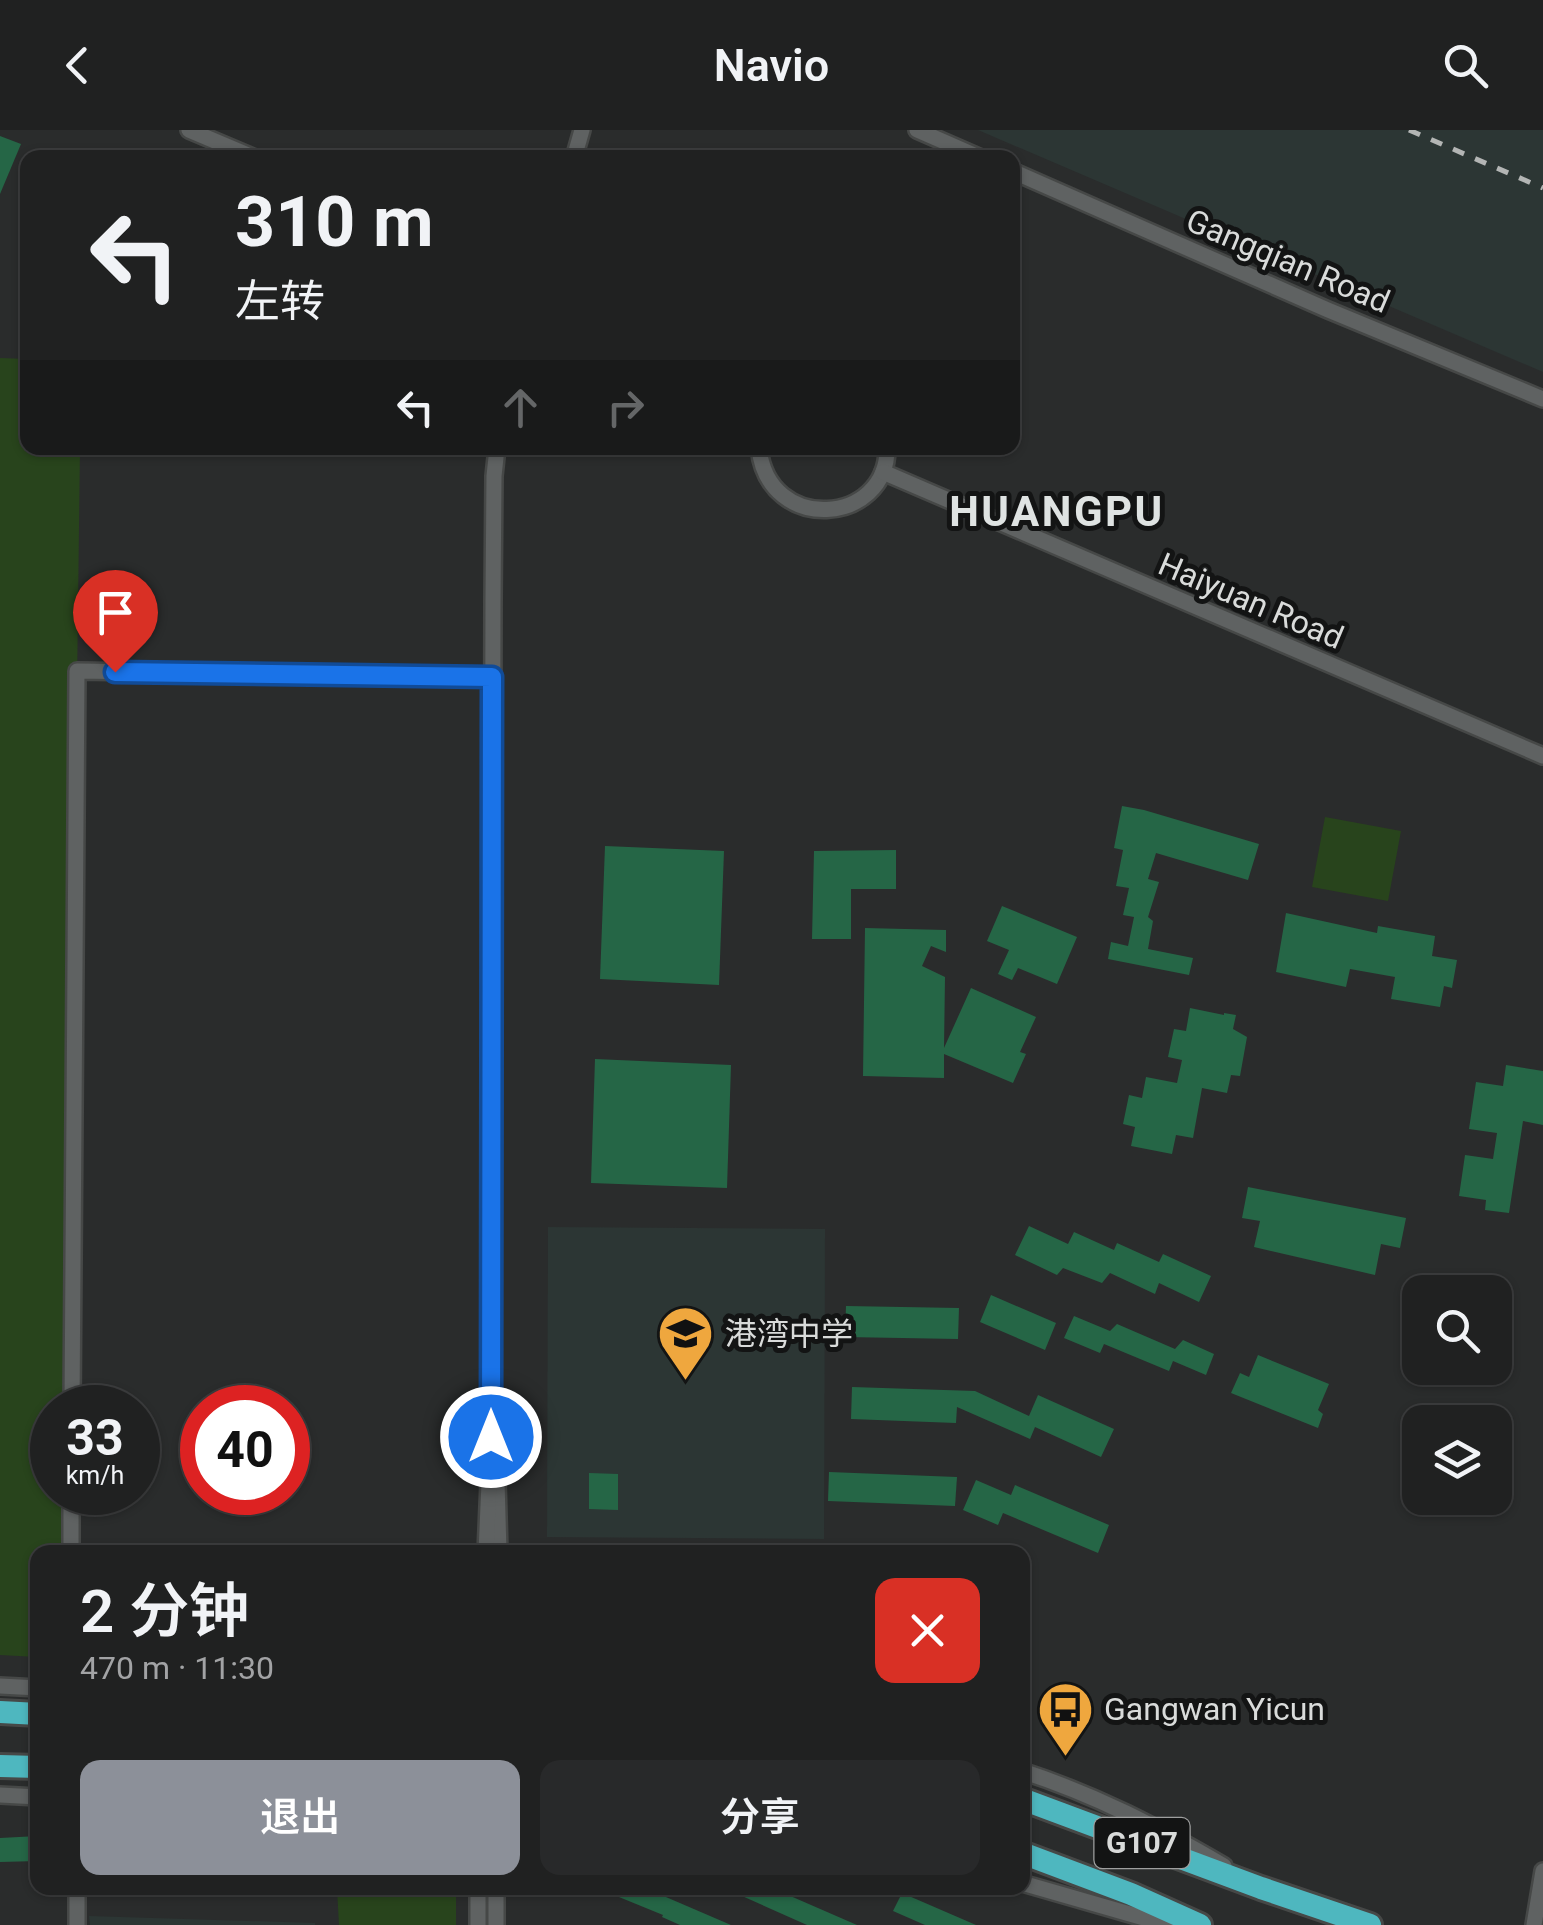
<!DOCTYPE html>
<html lang="zh">
<head>
<meta charset="utf-8">
<style>
  body { margin:0; font-family:Roboto,"Noto Sans SC",sans-serif; background:#28292a; color:#f1f3f6; height:100vh; display:flex; flex-direction:column; font-size:38px; white-space:nowrap }
  * { box-sizing:border-box; margin:0 }
  p { font-size:32px; color:#a2a3a5 }
  .icon { flex:none; width:55px; height:55px; fill:none; stroke:currentColor; stroke-width:2; stroke-linecap:round; stroke-linejoin:round }
  .map { position:relative; flex:1; overflow:hidden }
  .drawer { position:absolute; left:30px; top:1415px; width:1000px; height:350px; display:flex; flex-direction:column; background:#202121; border-radius:20px; box-shadow:0 2px 8px #0004,0 0 0 2px #3d3e3f }
  .drawer>* { flex:none }
  .banner { position:absolute; left:20px; top:20px; width:1000px; height:305px; border-radius:20px; box-shadow:0 2px 8px #0004,0 0 0 2px #3d3e3f; background:#202121; color:#f1f3f6; overflow:hidden }
  .buttons { position:absolute; left:1402px; top:1145px; display:grid; gap:20px }
  .buttons a { display:grid; place-items:center; width:110px; height:110px; border-radius:20px; background:#202121; box-shadow:0 2px 8px #0004,0 0 0 2px #3d3e3f; font-size:50px }
  .speed { position:absolute; left:30px; top:1255px; display:flex; gap:20px; font-size:50px; font-weight:700; text-align:center }
  .speed>* { display:grid; place-content:center; width:130px; height:130px; border-radius:50%; background:#202121; box-shadow:0 2px 8px #0004,0 0 0 2px #3d3e3f; line-height:1 }
  .speed small { font-size:25px; font-weight:400 }
  .speed .limit { border:15px solid #d22; background:#fff; color:#111 }
  .pin { position:absolute; display:grid; place-items:center; width:85px; height:85px; color:#fff; margin:-102px -42px; border-radius:50% 50% 50% 0; rotate:-45deg; box-shadow:0 0 10px #0007 }
  .pin .icon { rotate:45deg }
  .me { position:absolute; width:110px; margin:-55px; rotate:0deg; stroke-linejoin:round; filter:drop-shadow(0 0 8px #0008) }
  .turn { display:flex; align-items:center; gap:35px; height:210px; padding:0 50px; font-size:45px }
  .turn .icon { width:130px; height:130px; stroke-width:2.5 }
  .turn b { display:block; font-size:70px; line-height:85px }
  .lanes { display:flex; align-items:center; height:95px; padding:0 50px; background:#0003; justify-content:center; gap:50px; direction:ltr }
  .lanes .off { opacity:.35 }
  .round { display:grid; place-items:center; flex:none; width:105px; height:105px; border-radius:20px; background:#28292a }
  .summary { display:flex; align-items:center; justify-content:space-between; height:170px; padding:0 50px }
  h1 { font-size:60px; font-weight:600; line-height:75px }
  .primary-button { display:flex; gap:20px; margin-top:auto; padding:20px 50px }
  .primary-button a { flex:1; height:115px; border-radius:20px; background:#8c9099; color:#fff; font-size:40px; font-weight:600; line-height:115px; text-align:center }
  .primary-button a+a { background:#28292a; color:#f1f3f6 }
  header { display:flex; justify-content:space-between; align-items:center; height:130px; padding:0 50px; background:#202121; font-size:45px; font-weight:600 }
  .map>svg:first-child { display:block }
  .built { fill:#2c3634 }
  .green { fill:#28441c }
  .building { fill:#256646 }
  .lines { fill:none; stroke-linecap:round; stroke-linejoin:round }
  .minor-casing { stroke:#464847; stroke-width:20 }
  .highway-casing { stroke:#464847; stroke-width:28 }
  .minor { stroke:#5f6262; stroke-width:15 }
  .highway { stroke:#4eb7bf; stroke-width:22 }
  .rail { stroke:#b3b5b4; stroke-width:5; stroke-dasharray:12 12; stroke-linecap:butt }
  .route-casing { stroke:#114b97; stroke-width:25 }
  .route { stroke:#1a73e8; stroke-width:18 }
  .labels { text-anchor:middle; stroke-width:10; stroke-linejoin:round; paint-order:stroke }
  .shield { fill:#131414; stroke:#9e9f9f; stroke-width:2.5 }
  .shield-label { font-size:30px; font-weight:bold; fill:#d9dbda }
  .street-label { font-size:32px; fill:#d9dbda; stroke:#131414 }
  .poi-label { font-size:32px; fill:#d9dbda; stroke:#131414; text-anchor:start }
  .district-label { font-size:42px; font-weight:bold; letter-spacing:2.5px; fill:#dfe3e2; stroke:#131414 }
</style>
</head>
<body>
<header><svg class="icon" aria-label="back" viewBox="0 0 24 24"><path d="M15 5l-7 7 7 7"/></svg>Navio<svg class="icon" aria-label="search" viewBox="0 0 24 24"><circle cx="10" cy="10" r="6"/><path d="M15 15l6 6"/></svg></header>
<div class="map">
<svg width="1543" height="1795" viewBox="0 0 1543 1795">
  <rect width="100%" height="100%" fill="#2a2c2c"/>
  <g class="built">
    <path d="M978,0H1543V242Z"/>
    <path d="M548,1097L825,1099L824,1409L547,1407Z"/>
    <path d="M89,1786L315,1793V1795H90Z"/>
  </g>
  <g class="green">
    <path d="M0,228L27,229L28,318H80L68,1277L52,1278V1362L67,1363L66,1422H38L37,1527L0,1525Z"/>
    <path d="M1325,687L1401,701L1388,771L1312,757Z"/>
    <path d="M337,1758H456V1795H339Z"/>
  </g>
  <g class="building">
    <path d="M0,6L21,14L0,64Z"/>
    <path d="M1122,676L1144,680L1259,714L1248,750L1156,723L1148,749L1159,752L1148,787L1153,791L1148,819L1193,828L1189,845L1108,829L1111,812L1128,816L1134,787L1123,785L1129,758L1116,756L1123,720L1114,718Z"/>
    <path d="M605,716L724,721L719,855L600,849Z"/>
    <path d="M896,720V759H851V809H812L814,721Z"/>
    <path d="M1002,776L1077,807L1057,854L1018,838L1012,850L998,844L1009,820L987,811Z"/>
    <path d="M1286,783L1377,803L1378,796L1435,806L1432,826L1457,830L1452,858L1444,856L1440,877L1391,869L1395,847L1350,839L1346,857L1276,842Z"/>
    <path d="M865,798L946,800V822L931,816L922,836L945,847L944,918L971,858L1036,887L1020,922L1026,924L1013,953L944,924V948L863,946Z"/>
    <path d="M1190,878L1224,885V883L1236,885L1233,899L1247,907L1240,946L1231,945L1227,963L1202,958L1193,1008L1176,1005L1172,1024L1131,1016L1135,997L1123,994L1129,965L1142,968L1146,947L1177,953L1182,930L1168,927L1174,899L1186,901Z"/>
    <path d="M595,929L731,935L727,1058L591,1053Z"/>
    <path d="M1506,935L1543,941V995L1523,991L1509,1083L1485,1080L1486,1070L1459,1066L1465,1025L1493,1029L1497,1003L1469,999L1476,952L1503,956Z"/>
    <path d="M1248,1057L1406,1088L1400,1118L1381,1114L1375,1145L1254,1117L1260,1091L1242,1088Z"/>
    <path d="M1029,1096L1068,1114L1074,1102L1114,1120L1117,1113L1159,1132L1163,1124L1211,1146L1199,1172L1159,1153L1155,1164L1110,1143L1102,1153L1063,1138L1057,1145L1015,1125Z"/>
    <path d="M991,1165L1056,1193L1045,1220L980,1192Z"/>
    <path d="M846,1176L959,1178L958,1209L845,1207Z"/>
    <path d="M1074,1186L1110,1201L1117,1194L1175,1219L1183,1210L1214,1224L1206,1245L1173,1231L1169,1241L1104,1214L1100,1223L1064,1208Z"/>
    <path d="M1258,1225L1329,1254L1318,1280L1323,1284L1318,1298L1231,1263L1240,1243L1249,1247Z"/>
    <path d="M852,1257L975,1261L1029,1286L1038,1265L1114,1299L1101,1327L1035,1297L1030,1309L957,1277L956,1293L851,1289Z"/>
    <path d="M829,1342L957,1347L955,1376L828,1371Z"/>
    <path d="M589,1343L618,1344V1380L589,1379Z"/>
    <path d="M976,1350L1011,1365L1015,1355L1109,1395L1098,1423L1003,1383L998,1395L963,1380Z"/>
    <path d="M38,1706V1731L0,1732V1708Z"/>
    <path d="M597,1758H645L731,1795H680L662,1787L663,1785Z"/>
    <path d="M724,1758H772L857,1795H807Z"/>
    <path d="M902,1763L976,1795H925L893,1781Z"/>
  </g>
  <g class="lines">
    <defs>
      <g id="minor">
        <path d="M189,0L255,28"/>
        <path d="M917,0L981,28"/>
        <path d="M574,28L582,0"/>
        <path d="M1012,41L1328,180L1543,269"/>
        <path d="M759,318C768,405 888,395 887,318"/>
        <path d="M883,342L1543,626"/>
        <path d="M72,1278L77,541L492,547"/>
        <path d="M497,1351L499,1422"/>
        <path d="M71,1422V1362"/>
        <path d="M486,1422L491,1307L493,471L494,346L497,318"/>
        <path d="M0,1556L38,1558"/>
        <path d="M1022,1641C1096,1665 1157,1697 1224,1736"/>
        <path d="M0,1665L38,1667"/>
        <path d="M1022,1753L1168,1795"/>
        <path d="M77,1758V1795"/>
        <path d="M478,1758V1795"/>
        <path d="M496,1795V1758"/>
        <path d="M1534,1795L1543,1741"/>
      </g>
      <g id="highway">
        <path d="M0,1582L38,1584"/>
        <path d="M0,1636L38,1637"/>
        <path d="M1022,1669L1261,1758L1370,1795"/>
        <path d="M1022,1723L1131,1764L1200,1795"/>
      </g>
    </defs>
    <use href="#minor" class="minor-casing"/>
    <use href="#highway" class="highway-casing"/>
    <use href="#minor" class="minor"/>
    <use href="#highway" class="highway"/>
    <path class="rail" d="M1409,0L1543,58"/>
  </g>
  <g class="lines">
    <defs>
      <path id="route" d="M115,542L492,547L491,1307"/>
    </defs>
    <use href="#route" class="route-casing"/>
    <use href="#route" class="route"/>
  </g>
  <defs>
    <symbol id="school-pin" viewBox="-11 -11 22 30"><path d="M0 17L-7.5 6A9.5 9.5 0 1 1 7.5 6Z" fill="#efa73e" stroke="#131414"/><path d="M0-5L7-2L0 1L-7-2ZM-4 1L0 2.5L4 1V4Q0 6-4 4Z" fill="#111"/></symbol>
    <symbol id="bus-pin" viewBox="-11 -11 22 30"><path d="M0 17L-7.5 6A9.5 9.5 0 1 1 7.5 6Z" fill="#efa73e" stroke="#131414"/><path d="M-5-6H5V4H4V6H2V4H-2V6H-4V4H-5ZM-3.5-4V0h7V-4ZM-3.5 1.2v1.5H-2V1.2ZM2 1.2v1.5H3.5V1.2Z" fill="#111"/></symbol>
  </defs>
  <g fill-rule="evenodd">
    <use href="#school-pin" x="654" y="1172" width="63" height="86"/>
    <use href="#bus-pin" x="1034" y="1548" width="63" height="86"/>
  </g>
  <g class="labels">
    <rect class="shield" x="1094.5" y="1688" width="95" height="50" rx="8"/>
    <g class="shield-label">
      <text x="1142" y="1723">G107</text>
    </g>
    <g class="street-label">
      <text transform="translate(1288 131) rotate(23)" y="11">Gangqian Road</text>
      <text transform="translate(1251 471) rotate(23)" y="11">Haiyuan Road</text>
    </g>
    <g class="poi-label">
      <text x="725" y="1215">港湾中学</text>
      <text x="1104" y="1590">Gangwan Yicun</text>
    </g>
    <g class="district-label">
      <text x="1057" y="396">HUANGPU</text>
    </g>
  </g>
</svg>
<div class="buttons">
<a><svg class="icon" aria-label="search" viewBox="0 0 24 24"><circle cx="10" cy="10" r="6"/><path d="M15 15l6 6"/></svg></a>
<a><svg class="icon" aria-label="layers" viewBox="0 0 24 24"><path d="M12 4l9 5-9 5-9-5zM3 14l9 5 9-5"/></svg></a>
</div>
<div class="speed"><div>33<small>km/h</small></div><div class="limit">40</div></div>
<div class="pin" style="left:115px;top:542px;background:#d93025"><svg class="icon" aria-label="arrive" viewBox="0 0 24 24"><path d="M6 21V4h12l-3 4 3 4H6"/></svg></div>
<svg class="me" style="left:491px;top:1307px" viewBox="-20 -20 40 40"><circle r="17" fill="#1a73e8" stroke="#fff" stroke-width="3"/><path d="M0-11L8 9 0 5-8 9z" fill="#fff"/></svg>
<div class="banner">
<div class="turn"><svg class="icon" aria-label="left" viewBox="0 0 24 24"><path d="M17 20v-9H6M10 6l-5 5 5 5"/></svg><div><b>310 m</b>左转</div></div>
<div class="lanes"><svg class="icon" aria-label="left" viewBox="0 0 24 24"><path d="M17 20v-9H6M10 6l-5 5 5 5"/></svg><svg class="icon off" aria-label="ahead" viewBox="0 0 24 24"><path d="M12 20V5M6 11l6-6 6 6"/></svg><svg class="icon off" aria-label="right" viewBox="0 0 24 24"><path d="M7 20v-9h11M14 6l5 5-5 5"/></svg></div>
</div>
<section class="drawer">
<div class="summary"><div><h1>2 分钟</h1><p>470 m · 11:30</p></div><a class="round" style="background:#d93025;color:#fff"><svg class="icon" aria-label="close" viewBox="0 0 24 24"><path d="M6 6l12 12M18 6L6 18"/></svg></a></div>
<div class="primary-button"><a>退出</a><a>分享</a></div>
</section>
</div>
</body>
</html>
